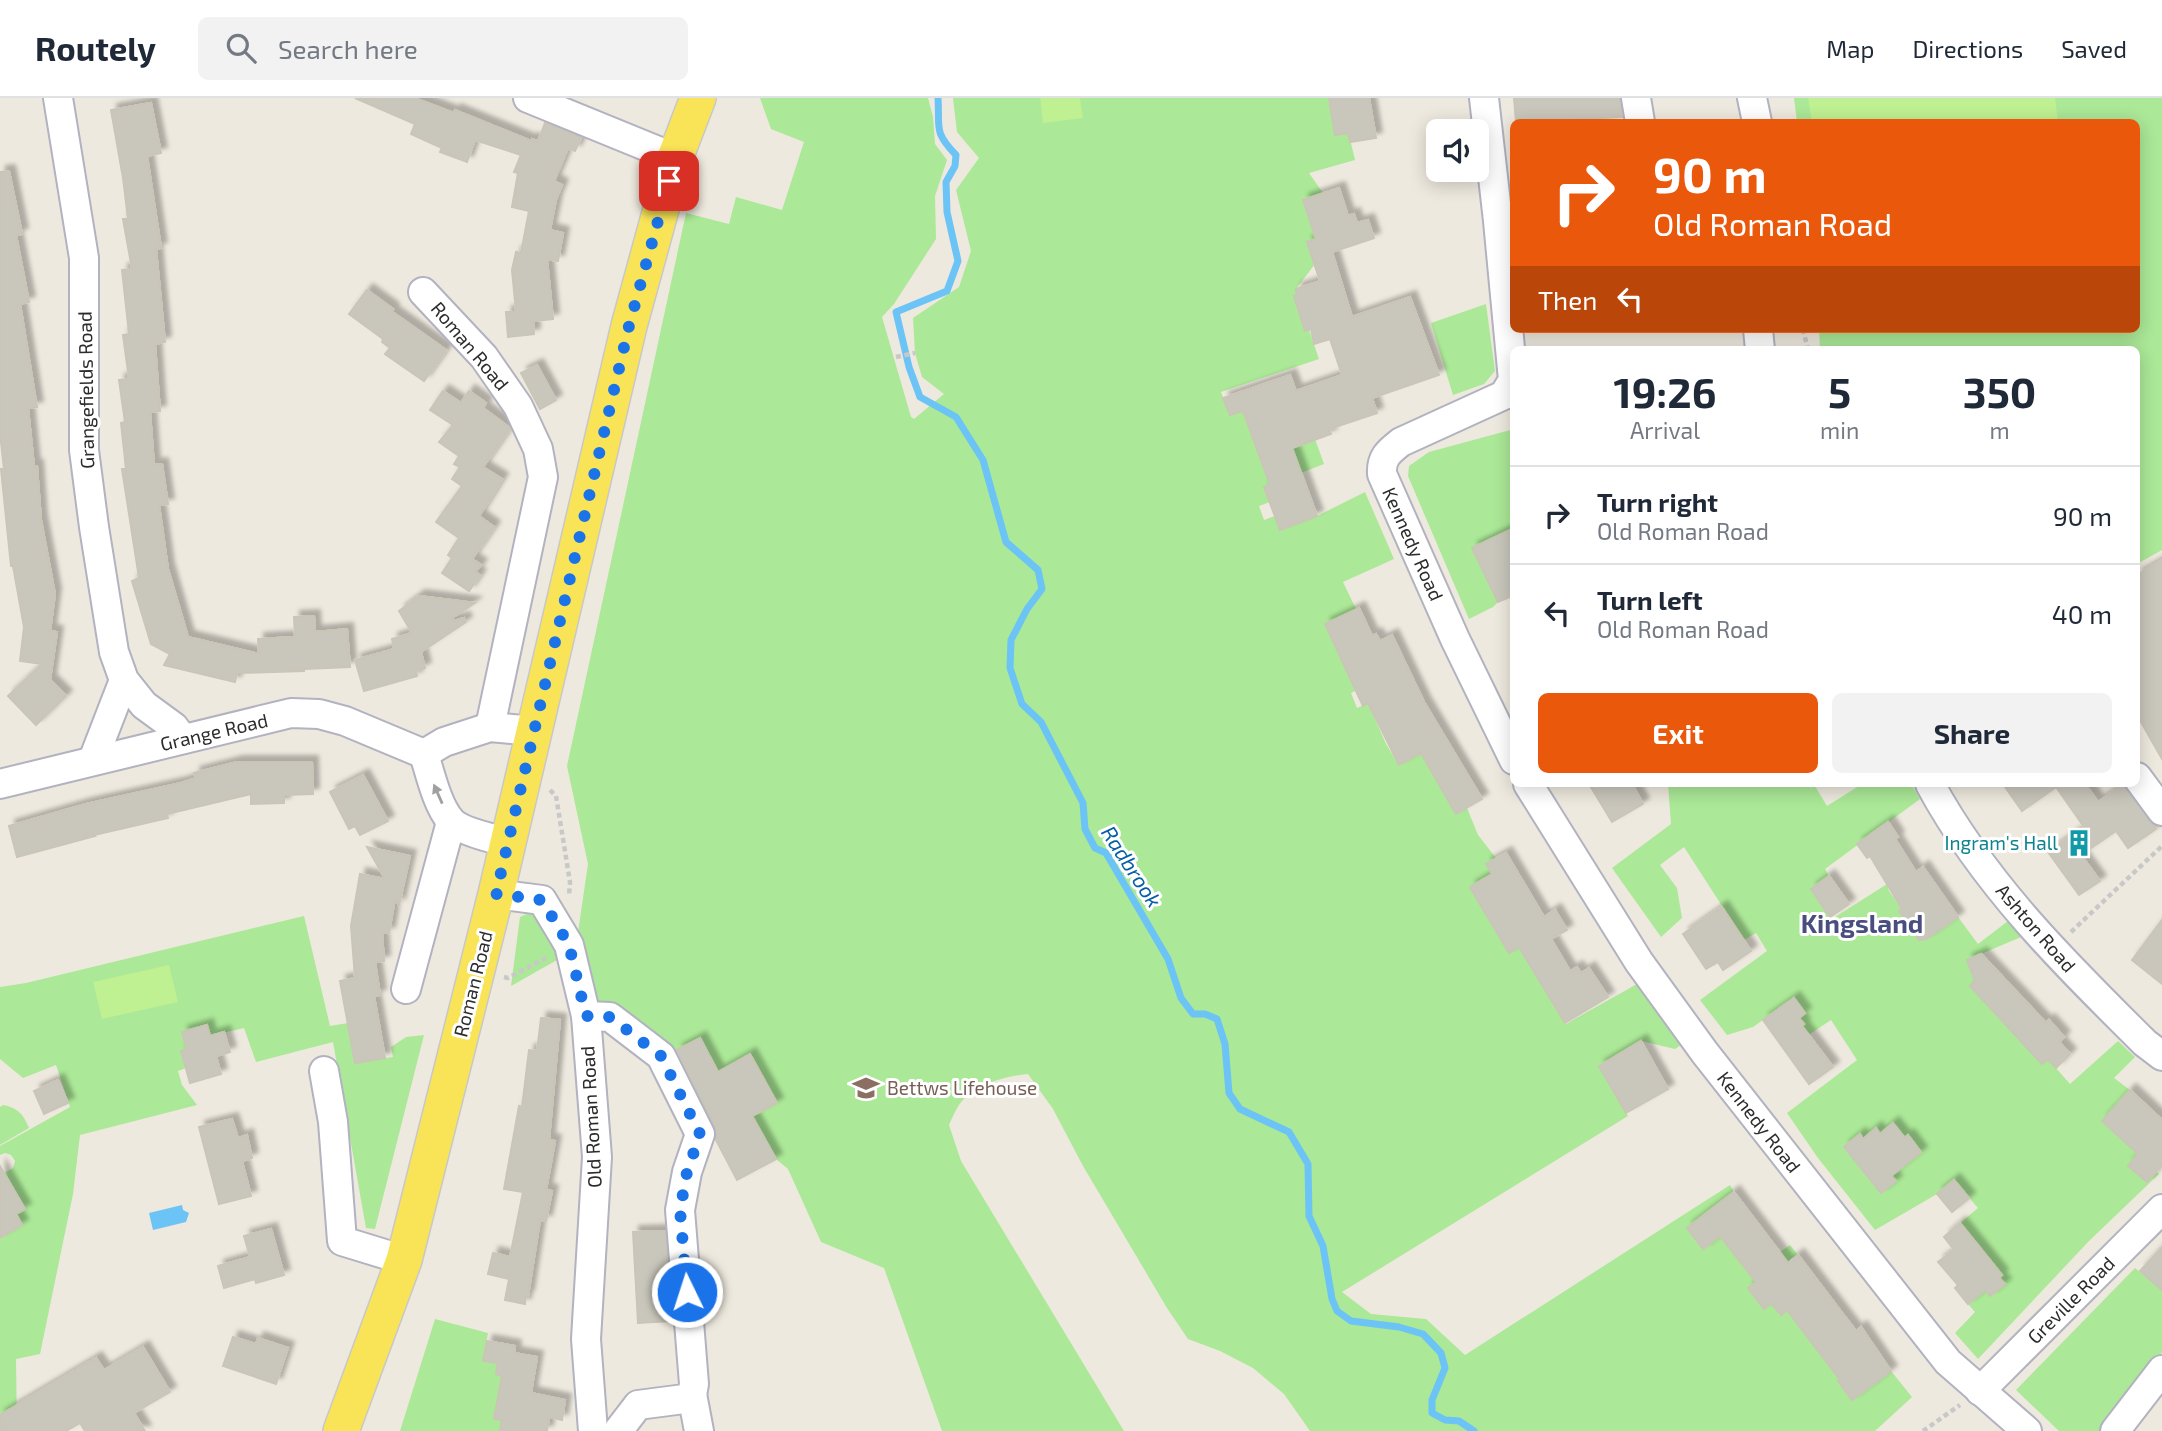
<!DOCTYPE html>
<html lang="en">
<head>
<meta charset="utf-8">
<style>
  body { margin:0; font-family:"Exo 2",sans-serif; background:#f2f2f3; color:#1f2937; height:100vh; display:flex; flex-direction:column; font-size:26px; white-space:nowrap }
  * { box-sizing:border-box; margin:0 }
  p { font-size:23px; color:#747a83 }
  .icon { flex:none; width:38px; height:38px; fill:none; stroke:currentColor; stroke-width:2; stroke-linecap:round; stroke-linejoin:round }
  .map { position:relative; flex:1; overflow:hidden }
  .panel { position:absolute; left:1510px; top:248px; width:630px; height:441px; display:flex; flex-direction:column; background:#fff; border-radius:10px; box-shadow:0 4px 18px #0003 }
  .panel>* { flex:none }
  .hud { position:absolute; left:1510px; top:21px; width:630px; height:214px; border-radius:10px; box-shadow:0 4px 18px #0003; background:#ea580c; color:#fff; overflow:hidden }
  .fabs { position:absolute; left:1426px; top:21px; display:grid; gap:14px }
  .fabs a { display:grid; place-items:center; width:63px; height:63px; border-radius:10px; background:#fff; box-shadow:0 4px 18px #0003; font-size:35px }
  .pin { position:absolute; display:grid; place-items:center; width:60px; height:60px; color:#fff; margin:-30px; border-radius:14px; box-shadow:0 4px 10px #0006 }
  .me { position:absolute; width:77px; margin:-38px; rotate:356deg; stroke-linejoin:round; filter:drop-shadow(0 0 5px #0008) }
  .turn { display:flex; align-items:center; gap:24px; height:147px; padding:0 28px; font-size:32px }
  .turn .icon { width:91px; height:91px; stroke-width:2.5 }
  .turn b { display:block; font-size:49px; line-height:60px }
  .then { display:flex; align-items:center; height:66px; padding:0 28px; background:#0003; gap:14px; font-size:26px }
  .eta { display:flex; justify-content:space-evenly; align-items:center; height:119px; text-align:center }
  .eta b { font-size:42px; font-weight:700; line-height:49px }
  .cta { display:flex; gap:14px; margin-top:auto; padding:14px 28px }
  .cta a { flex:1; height:80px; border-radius:10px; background:#ea580c; color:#fff; font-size:28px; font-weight:700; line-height:80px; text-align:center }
  .cta a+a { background:#f2f2f3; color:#1f2937 }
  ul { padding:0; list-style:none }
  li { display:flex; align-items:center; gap:21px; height:98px; padding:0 28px; border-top:2px solid #e0e1e3 }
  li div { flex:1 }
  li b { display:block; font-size:26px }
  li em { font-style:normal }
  header { display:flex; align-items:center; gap:42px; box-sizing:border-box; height:98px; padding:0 35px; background:#fff; border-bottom:2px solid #e0e1e3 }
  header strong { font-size:33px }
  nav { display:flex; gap:38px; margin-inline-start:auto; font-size:24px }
  .search { width:490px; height:63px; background:#f2f2f3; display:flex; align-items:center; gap:18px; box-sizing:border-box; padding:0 24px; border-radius:10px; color:#747a83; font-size:26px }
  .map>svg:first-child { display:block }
  .green { fill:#abe897; fill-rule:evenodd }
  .pitch { fill:#bff092 }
  .water { fill:#6bc3f6 }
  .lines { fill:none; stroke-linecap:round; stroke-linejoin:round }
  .stream { stroke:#6bc3f6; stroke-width:7 }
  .building { fill:#c9c7bc; stroke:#cac5b7; stroke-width:2; filter:url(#shadow) }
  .minor-casing { stroke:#b2b2c0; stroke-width:32 }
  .major-casing { stroke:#c8c8c8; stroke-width:38 }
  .path { stroke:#c8c8c8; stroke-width:4.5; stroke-dasharray:5 3.5; stroke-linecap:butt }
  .minor { stroke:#fff; stroke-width:28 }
  .major { stroke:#f9e458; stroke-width:35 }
  .oneway { fill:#a0a0a0 }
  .route { stroke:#1a73e8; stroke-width:12; stroke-dasharray:0 21.6 }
  .labels { text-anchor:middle; stroke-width:6; stroke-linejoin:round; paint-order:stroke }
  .street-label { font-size:19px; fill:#2c2c2c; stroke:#fff }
  .culture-label { font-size:19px; fill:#0d838f; stroke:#fff; text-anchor:end }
  .education-label { font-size:19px; fill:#785e54; stroke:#fff; text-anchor:start }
  .water-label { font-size:21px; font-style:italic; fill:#055fa7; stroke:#fff }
  .district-label { font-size:26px; font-weight:bold; fill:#494d80; stroke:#fff }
</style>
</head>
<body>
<header>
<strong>Routely</strong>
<div class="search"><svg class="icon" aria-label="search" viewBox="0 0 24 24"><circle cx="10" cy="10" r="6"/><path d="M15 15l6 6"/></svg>Search here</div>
<nav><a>Map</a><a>Directions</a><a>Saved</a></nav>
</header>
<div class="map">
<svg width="2162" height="1333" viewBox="0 0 2162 1333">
  <defs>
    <filter id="shadow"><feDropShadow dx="6" dy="-6" stdDeviation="2" flood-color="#0004"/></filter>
  </defs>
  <rect width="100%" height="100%" fill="#eee9de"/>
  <g class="green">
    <path d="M760,0H928L933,19L935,46L947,62L935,98L936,141L894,206L882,219L911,319L914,321L944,296L922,279L915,255L913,220L959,189L971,153L956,92L979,60L957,34L953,0H1329L1331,11L1349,8L1347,28L1355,62L1309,75L1323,95L1315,166L1296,191L1297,197L1294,199L1305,233L1309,232L1319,261L1221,294L1230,317L1243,313L1315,341L1324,366L1265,389L1270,404L1259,408L1264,422L1275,418L1280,432L1317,418L1365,394L1394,461L1343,484L1356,511L1325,526L1341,562L1357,555L1381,580L1351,595L1357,610L1368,605L1386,646L1399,667L1431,649L1456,715L1467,710L1478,737L1496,760L1486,766L1492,776L1470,789L1492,826L1530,828L1529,866L1566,926L1637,886L1681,947L1675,951L1641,943L1599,967L1628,1018L1342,1194L1371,1216L1426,1221L1465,1257L1730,1087L1734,1094L1687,1130L1702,1151L1725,1134L1728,1148L1746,1171L1776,1149L1780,1154L1790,1147L1798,1157L1778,1172L1771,1205L1780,1217L1812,1193L1828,1213L1837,1206L1841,1213L1807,1239L1840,1282L1838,1284L1852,1302L1891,1273L1912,1299L1875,1333H1310L1284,1296L1253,1270L1220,1253L1188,1241L1167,1210L1083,1068L1053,1011L1028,976C1005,978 972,987 959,1007C955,1013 952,1020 949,1027L961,1063L1124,1333H942L884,1170L821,1144L788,1071L776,1061L752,1018L776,1004L751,957L718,974L700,940L669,956L607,907L586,901L577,841L588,766L567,668L686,115L729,126L736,99L782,112L804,44L771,31Z"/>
    <path d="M1794,0H2162V452L2137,466V252H1820L1819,231H2137V24H1797Z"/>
    <path d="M1486,206L1495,273L1484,286L1453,297L1431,225Z"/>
    <path d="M1514,331V430L1472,450L1498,504L1493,509L1469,521L1408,378L1409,368L1429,354Z"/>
    <path d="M1668,686H1808L1811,690L1815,688L1827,708L1862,686H1911L1920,701L1825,771L1829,778L1811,790L1832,821L1887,786L1889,793L1902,811L1899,814L1919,842L1926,841L1958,819L1978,846L2008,823L2021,839L1967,862L1972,874L1993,868L1971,888L2042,966L2048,961L2070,986L2118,943L2135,959L2114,980L2130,992L2102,1023L2159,1076L2089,1143L1978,1261L1955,1235L1975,1214L1968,1206L1985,1192L1991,1198L2004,1186L1999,1180L2002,1177L1960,1125L1978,1110L1954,1082L1937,1096L1875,1132L1818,1060L1787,1015L1857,962L1831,922L1801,942L1795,933L1804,927L1799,920L1805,915L1794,900L1753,929L1727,937L1700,902L1767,853L1756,835L1744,842L1684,749L1660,767L1677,790L1682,820L1661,839L1612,770L1671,726ZM1893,1025L1905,1040L1908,1037L1921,1054L1891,1078L1896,1083L1881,1095L1844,1050L1859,1036L1863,1041L1876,1031L1880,1036Z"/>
    <path d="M529,815H542L564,858L511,888L520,819Z"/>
    <path d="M304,818L330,928L348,925L355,965L393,959L391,949L406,939L424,937L375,1131L366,1130L333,944L256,964L244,930L210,938L207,928L182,934L187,951L181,953L186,970L178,973L182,987L197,1007L80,1037L73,1096L40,1256L16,1261L17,1331L4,1317L0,1316V1141L22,1127L16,1116L24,1111L4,1075L13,1070L15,1063L11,1057L5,1055L0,1057V1048L70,1009L56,967L23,980L0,961V889L26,885Z"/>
    <path d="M3,1007C18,1010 23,1016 29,1030L0,1047V1009Z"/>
    <path d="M2135,1170L2162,1192V1254L2106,1333H2059L2016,1292Z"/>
    <path d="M435,1221L488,1235L483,1262L498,1265L496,1276L506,1278L501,1284L496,1310L504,1313L500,1333H400Z"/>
  </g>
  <g class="pitch">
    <path d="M1040,0H1080L1083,20L1043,25Z"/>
    <path d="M1808,0H2055L2058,24H1812Z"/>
    <path d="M169,867L178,904L102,921L93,884Z"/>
  </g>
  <path class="water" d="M182,1107L183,1112L189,1115L186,1124L153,1132L149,1115Z"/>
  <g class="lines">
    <path class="stream" d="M938,0C940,30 933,33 956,57L955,68L946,84L947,114L958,163L947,193L896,214L909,269L920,299L956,319L983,362L1006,444L1038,472L1042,491L1027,511L1011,542L1010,570L1022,606L1041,624L1083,705L1085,731L1095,750L1106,755L1168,861L1181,900L1193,916H1205L1217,921L1225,946L1229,995L1240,1011L1289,1034L1308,1066L1309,1118L1323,1148L1332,1201L1337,1213L1351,1223L1399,1229L1423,1236L1441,1255L1445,1270L1432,1302V1315L1445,1322L1459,1323L1474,1333"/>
  </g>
  <g class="building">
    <path d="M355,0H414L454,15L455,12L531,43L532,41L538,43L545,25L581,40L575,53L568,50L554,83L562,87L556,102L550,132L563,135L558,163L547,161L553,221L533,223L534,236L508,239L506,214H516L512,172L516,154L521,155L529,113L512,109L518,75L514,74L521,57L475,42L467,64L440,54L442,50L411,36L415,26Z"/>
    <path d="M1329,0H1369L1376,40L1350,44L1348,35L1335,37Z"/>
    <path d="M1514,0H1620L1622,19L1516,24Z"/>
    <path d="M151,5L161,55L147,58L161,150L156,151L165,244L155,246L160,313L150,314L154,367L162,366L168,406L159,407L168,471L188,539L259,556L258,541L295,539L294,519L314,518L315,534L347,531L350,569L304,571V573L237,575L235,584L164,567L170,556L151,546L132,483L139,480L122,371H126L121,325L125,324L119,282L129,281L123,237L129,236L122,172L132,171L123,121H128L123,80L111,12Z"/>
    <path d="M9,73L22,136L16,137L29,204L20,206L37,309L28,310L34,368H37L41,422L55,496L50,533L57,534L50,582L66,598L36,627L8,598L42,566L20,563L24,529L13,468H11L1,371H4L0,335V74Z"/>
    <path d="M1339,90L1348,118L1354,116L1357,125L1368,122L1374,140L1332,154L1352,219L1410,199L1439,277L1372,300L1377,315L1329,331L1331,336L1292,350L1317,418L1280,432L1264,389L1270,387L1243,313L1230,317L1223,300L1290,277L1296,293L1342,277L1330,241L1314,246L1311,231L1305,233L1294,198L1297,197L1296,191L1320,183L1307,144L1316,141L1303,102Z"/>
    <path d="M367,192L393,211L391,213L446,252L424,283L385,256L390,250L382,244L383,241L349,216Z"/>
    <path d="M537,267L556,302L540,311L521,275Z"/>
    <path d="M443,293L461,305L469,293L486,305L483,310L510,330L483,369L502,381L479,418L494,429L472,461L481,467L475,474L480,477L469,493L442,475L452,460L448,457L459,440L436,424L462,388L452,381L460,369L454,366L459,358L439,344L453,327L430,312Z"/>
    <path d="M1514,430V497L1498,504L1472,450Z"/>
    <path d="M2162,462V661L2137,617V477Z"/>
    <path d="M419,498L475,505L452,520L454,523L464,520L466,524L421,554L425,570L416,573L417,578L364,593L355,562L394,551L392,541L412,535L399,513Z"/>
    <path d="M1359,510L1372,538L1376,536L1380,543L1392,537L1424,604L1482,701L1456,716L1421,655L1399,667L1368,605L1363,608L1325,526Z"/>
    <path d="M237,664H312L313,696L284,697V705L251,706V696L167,716L168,720L94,737L95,738L17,759L9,728L86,706L181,685L196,680L194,675Z"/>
    <path d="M363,677L388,723L360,737L355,728L349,731L330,694Z"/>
    <path d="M1589,686H1632L1643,706L1612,724Z"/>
    <path d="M2003,686H2085L2098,704L2123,687L2156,731L2128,750L2116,733L2081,757L2100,783L2079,797L2048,754L2084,729L2056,689L2022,713Z"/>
    <path d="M1888,724L1898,739L1895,741L1916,774L1923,769L1958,819L1926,841L1919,842L1899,813L1902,811L1870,758L1867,760L1857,746Z"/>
    <path d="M367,749L410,758L399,807L395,800L389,835L382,834L384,863L375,864L380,897L374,898L385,960L355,965L340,883L355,880L351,828L360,776L385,781Z"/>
    <path d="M1506,755L1544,819L1555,812L1567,832L1551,841L1570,873L1577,869L1581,875L1589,870L1608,899L1565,925L1519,849L1509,855L1470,789L1492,776L1486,766Z"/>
    <path d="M1829,778L1849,806L1830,819L1811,791Z"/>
    <path d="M1722,809L1751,853L1723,872L1718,864L1706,871L1683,836Z"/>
    <path d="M2162,822V886L2132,862Z"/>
    <path d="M1981,856L2046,925L2049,922L2064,939L2059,944L2070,956L2056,970L2048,961L2042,966L1970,888L1975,883L1967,862Z"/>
    <path d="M1794,900L1805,915L1799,920L1804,926L1802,928L1833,969L1809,986L1763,922Z"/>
    <path d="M541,920L560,922L549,1042L555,1043L546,1092L552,1093L546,1123L540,1122L528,1198L526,1197L525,1206L505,1202L509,1181L488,1176L493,1155L510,1159L523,1094L504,1091L519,1008L522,1009L529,952L537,953Z"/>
    <path d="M207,927L210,938L224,934L230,954L216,958L221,976L190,985L181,953L187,951L182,934Z"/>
    <path d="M700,940L718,974L750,956L777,1005L752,1018L776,1061L737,1082L716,1042L715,1029L677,952Z"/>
    <path d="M1641,943L1668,991L1626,1015L1599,968Z"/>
    <path d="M58,982L68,1005L44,1016L34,993Z"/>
    <path d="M2130,992L2162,1022V1067L2147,1084L2128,1068L2138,1056L2102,1023Z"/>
    <path d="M232,1021L238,1040L247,1037L252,1060L242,1063L251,1098L219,1106L199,1029Z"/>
    <path d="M1893,1025L1905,1040L1908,1037L1921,1054L1891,1078L1896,1083L1881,1095L1844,1049L1860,1036L1863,1041L1876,1030L1880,1036Z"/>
    <path d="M0,1068L25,1111L16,1116L22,1127L0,1140Z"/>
    <path d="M1954,1082L1969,1100L1952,1114L1937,1096Z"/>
    <path d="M1734,1094L1788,1165L1798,1157L1856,1233L1861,1229L1891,1273L1852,1302L1838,1283L1840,1282L1787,1212L1781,1217L1771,1205L1764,1211L1748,1190L1756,1184L1720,1138L1703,1151L1687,1130Z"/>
    <path d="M1960,1125L2002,1177L1999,1180L2005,1186L1990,1198L1985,1192L1968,1206L1955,1190L1958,1187L1938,1164L1954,1152L1944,1139Z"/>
    <path d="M271,1131L284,1177L256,1185L255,1181L224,1190L218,1168L250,1159L244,1138Z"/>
    <path d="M665,1133L672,1223L638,1225L633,1134Z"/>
    <path d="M2162,1149V1192L2140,1173Z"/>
    <path d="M233,1239L256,1246L258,1240L288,1250L276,1286L223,1268Z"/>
    <path d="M487,1243L515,1248L514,1255L537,1259L531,1295L565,1302L562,1322L549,1319L547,1333H500L502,1322L494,1321L502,1278L496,1276L498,1265L483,1263Z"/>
    <path d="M143,1249L170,1294L134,1315L145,1333H85L80,1325L66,1333H0V1317L96,1260L104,1272Z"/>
  </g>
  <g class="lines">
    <defs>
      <g id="minor">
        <path d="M58,0L84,160V352L94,429L114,554L124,582L144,607L174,629L183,641"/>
        <path d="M528,0L675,60"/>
        <path d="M1484,0L1498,123L1513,282L1504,297L1401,344C1388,354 1381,360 1382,376L1455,541L1514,662"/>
        <path d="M1636,0L1640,24"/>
        <path d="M1752,0L1757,24"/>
        <path d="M423,194L484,259L518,308L538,351L543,379L490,629"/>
        <path d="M1758,231L1760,252"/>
        <path d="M424,656C430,675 437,707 451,723C460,733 494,741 507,744"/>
        <path d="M424,656L444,644L490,629L534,633"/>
        <path d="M93,662L124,582"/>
        <path d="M2137,679L2162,713"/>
        <path d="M0,686L291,615L319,616L345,623L424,656"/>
        <path d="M1528,686L1639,864L1705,955L1948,1264L2027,1333"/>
        <path d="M1930,686C1984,786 2065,866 2145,945L2162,958"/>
        <path d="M496,796L542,802L569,847L586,918L597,1059L586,1241L593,1333"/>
        <path d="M406,891L451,724"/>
        <path d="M586,918L610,919L661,958L700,1036L687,1074L680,1112L694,1286L692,1297L684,1301L638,1307L618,1333"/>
        <path d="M324,973L333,1024L342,1143L404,1162"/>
        <path d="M1980,1293L2162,1111"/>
        <path d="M692,1296L699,1333"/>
        <path d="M2115,1333L2162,1272"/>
      </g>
      <path id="major" d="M341,1333L404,1162L496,796L629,228L675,60L698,0"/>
    </defs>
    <use href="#minor" class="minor-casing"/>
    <use href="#major" class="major-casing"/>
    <g class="path">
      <path d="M1803,231L1808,252"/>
      <path d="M896,259L915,255"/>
      <path d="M550,692L556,698L570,784L569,798"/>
      <path d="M2071,834L2162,748"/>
      <path d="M504,879L508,880L546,860"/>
      <path d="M1923,1333L1960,1307"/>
    </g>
    <use href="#minor" class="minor"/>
    <use href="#major" class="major"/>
  </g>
  <defs><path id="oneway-solid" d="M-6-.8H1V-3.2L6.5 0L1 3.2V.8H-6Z" transform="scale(1.75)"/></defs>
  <use class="oneway" href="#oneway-solid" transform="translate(438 696) rotate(-114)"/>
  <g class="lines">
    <path class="route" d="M669,83L629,228L496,796L542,802L569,847L586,918L610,919L661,958L700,1036L687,1074L680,1112L687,1194"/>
  </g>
  <defs>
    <symbol id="building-bare" viewBox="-9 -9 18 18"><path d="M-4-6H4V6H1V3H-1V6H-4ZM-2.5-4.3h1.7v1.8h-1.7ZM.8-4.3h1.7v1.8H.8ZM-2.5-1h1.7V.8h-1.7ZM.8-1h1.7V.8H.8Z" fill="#0f9aa8" stroke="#fff" stroke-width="2.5" paint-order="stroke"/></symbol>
    <symbol id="school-bare" viewBox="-9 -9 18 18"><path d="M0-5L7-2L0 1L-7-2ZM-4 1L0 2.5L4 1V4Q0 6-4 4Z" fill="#8d6e63" stroke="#fff" stroke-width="2.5" paint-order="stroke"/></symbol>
  </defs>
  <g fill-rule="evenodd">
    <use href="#building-bare" x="2060" y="726" width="38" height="38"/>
    <use href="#school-bare" x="847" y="971" width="38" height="38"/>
  </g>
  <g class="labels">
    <g class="street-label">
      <text transform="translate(470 248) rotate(50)" y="7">Roman Road</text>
      <text transform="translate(86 292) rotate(-91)" y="7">Grangefields Road</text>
      <text transform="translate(1413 446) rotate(66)" y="7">Kennedy Road</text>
      <text transform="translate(214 634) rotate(-13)" y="7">Grange Road</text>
      <text transform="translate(2036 830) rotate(49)" y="7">Ashton Road</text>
      <text transform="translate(473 886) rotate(-76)" y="7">Roman Road</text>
      <text transform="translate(591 1019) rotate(-93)" y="7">Old Roman Road</text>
      <text transform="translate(1759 1024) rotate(52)" y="7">Kennedy Road</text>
      <text transform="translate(2071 1202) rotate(-45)" y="7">Greville Road</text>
    </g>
    <g class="culture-label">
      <text x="2058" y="752">Ingram's Hall</text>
    </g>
    <g class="education-label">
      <text x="887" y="997">Bettws Lifehouse</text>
    </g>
    <g class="water-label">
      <text transform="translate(1131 769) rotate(57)" y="7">Radbrook</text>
    </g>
    <g class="district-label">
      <text x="1862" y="835">Kingsland</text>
    </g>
  </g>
</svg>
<div class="fabs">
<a><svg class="icon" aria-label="sound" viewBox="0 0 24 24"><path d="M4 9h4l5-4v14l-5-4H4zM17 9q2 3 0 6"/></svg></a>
</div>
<div class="pin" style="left:669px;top:83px;background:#d93025"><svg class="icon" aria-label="arrive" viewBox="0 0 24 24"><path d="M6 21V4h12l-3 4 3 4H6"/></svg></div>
<svg class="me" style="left:687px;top:1194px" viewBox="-20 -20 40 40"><circle r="17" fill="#1a73e8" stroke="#fff" stroke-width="3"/><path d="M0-11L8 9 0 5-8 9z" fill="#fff"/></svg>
<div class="hud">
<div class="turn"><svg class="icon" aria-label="right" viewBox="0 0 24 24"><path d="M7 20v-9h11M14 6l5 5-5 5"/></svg><div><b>90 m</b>Old Roman Road</div></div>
<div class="then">Then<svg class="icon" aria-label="left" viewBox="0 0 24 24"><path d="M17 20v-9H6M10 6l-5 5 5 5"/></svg></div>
</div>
<section class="panel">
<div class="eta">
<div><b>19:26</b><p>Arrival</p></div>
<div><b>5</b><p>min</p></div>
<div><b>350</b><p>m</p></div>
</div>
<ul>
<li><svg class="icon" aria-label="right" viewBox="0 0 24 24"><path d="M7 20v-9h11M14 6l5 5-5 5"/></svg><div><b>Turn right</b><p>Old Roman Road</p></div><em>90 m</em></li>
<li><svg class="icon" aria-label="left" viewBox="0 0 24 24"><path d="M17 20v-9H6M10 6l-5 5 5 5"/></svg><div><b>Turn left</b><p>Old Roman Road</p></div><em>40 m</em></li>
</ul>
<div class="cta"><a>Exit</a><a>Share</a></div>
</section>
</div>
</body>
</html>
